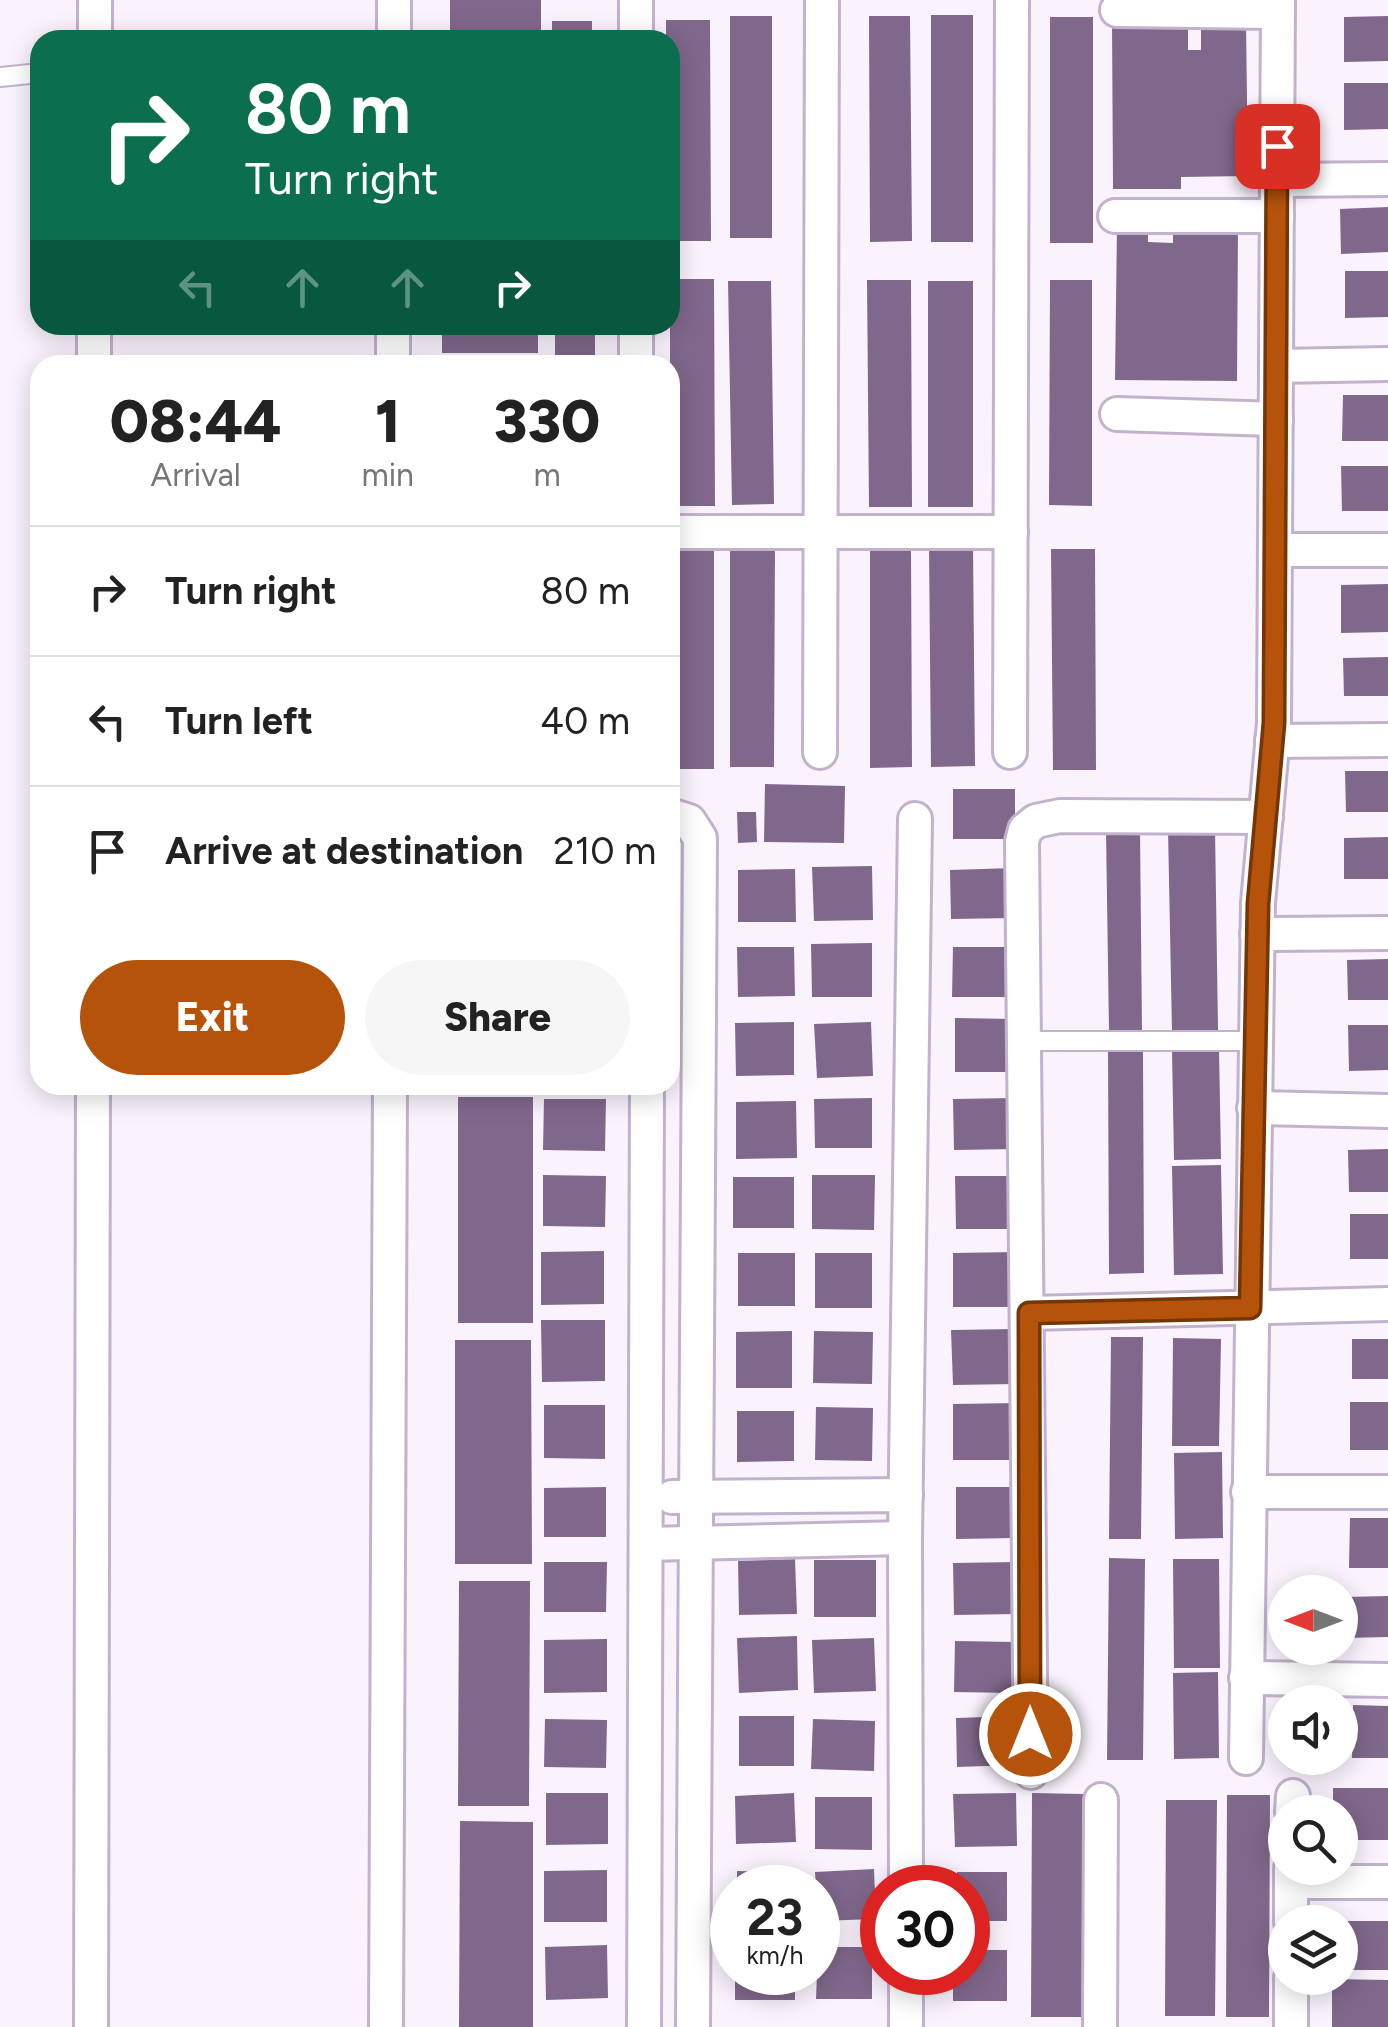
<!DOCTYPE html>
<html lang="en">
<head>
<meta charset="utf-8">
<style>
  body { margin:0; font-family:Figtree,sans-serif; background:#f6f6f6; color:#222; height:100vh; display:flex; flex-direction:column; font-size:38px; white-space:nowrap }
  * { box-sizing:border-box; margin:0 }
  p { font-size:32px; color:#767676 }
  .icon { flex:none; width:55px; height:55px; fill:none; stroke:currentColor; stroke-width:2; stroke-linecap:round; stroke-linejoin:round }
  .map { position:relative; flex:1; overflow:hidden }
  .details { position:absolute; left:30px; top:355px; width:650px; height:740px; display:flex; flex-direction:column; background:#fff; border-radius:30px; box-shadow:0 5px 25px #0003 }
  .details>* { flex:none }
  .top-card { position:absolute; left:30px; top:30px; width:650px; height:305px; border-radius:30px; box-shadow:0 5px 25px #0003; background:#0b6e4f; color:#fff; overflow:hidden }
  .needle { width:65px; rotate:270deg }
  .buttons { position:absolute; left:1268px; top:1575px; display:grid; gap:20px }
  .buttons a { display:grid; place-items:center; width:90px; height:90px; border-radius:50%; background:#fff; box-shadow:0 5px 25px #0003; font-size:50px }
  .speed { position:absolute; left:710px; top:1865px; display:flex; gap:20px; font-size:50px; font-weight:700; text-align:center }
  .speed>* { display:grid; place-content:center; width:130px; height:130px; border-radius:50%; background:#fff; box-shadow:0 5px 25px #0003; line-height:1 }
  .speed small { font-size:25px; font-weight:400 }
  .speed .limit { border:15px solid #d22; background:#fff; color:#111 }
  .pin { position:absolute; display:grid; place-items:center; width:85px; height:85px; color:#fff; margin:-42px; border-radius:20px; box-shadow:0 5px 15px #0006 }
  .me { position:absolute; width:110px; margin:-55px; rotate:0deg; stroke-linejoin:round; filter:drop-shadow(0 0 8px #0008) }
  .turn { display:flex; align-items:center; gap:35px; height:210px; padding:0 50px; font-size:45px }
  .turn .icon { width:130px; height:130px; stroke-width:2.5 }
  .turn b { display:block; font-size:70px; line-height:85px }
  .lanes { display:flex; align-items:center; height:95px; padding:0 50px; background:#0003; justify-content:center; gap:50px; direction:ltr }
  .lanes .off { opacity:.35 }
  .eta { display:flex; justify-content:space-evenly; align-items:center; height:170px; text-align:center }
  .eta b { font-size:60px; font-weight:800; line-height:70px }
  .button { display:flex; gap:20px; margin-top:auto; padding:20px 50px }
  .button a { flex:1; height:115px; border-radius:60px; background:#b45309; color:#fff; font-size:40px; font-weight:800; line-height:115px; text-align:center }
  .button a+a { background:#f6f6f6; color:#222 }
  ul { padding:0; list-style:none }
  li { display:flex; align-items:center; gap:30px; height:130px; padding:0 50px; border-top:2px solid #e0e0e0 }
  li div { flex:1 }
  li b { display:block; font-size:38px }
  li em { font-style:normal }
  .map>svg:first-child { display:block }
  .building { fill:#80688c }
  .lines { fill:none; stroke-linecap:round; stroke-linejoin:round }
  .service-casing { stroke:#c3b2cc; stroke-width:22 }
  .minor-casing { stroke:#c3b2cc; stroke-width:38 }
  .service { stroke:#fff; stroke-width:18 }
  .minor { stroke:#fff; stroke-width:32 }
  .route-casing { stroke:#753606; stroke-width:25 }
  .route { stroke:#b45309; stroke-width:18 }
</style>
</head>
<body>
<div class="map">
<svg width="1388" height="2027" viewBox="0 0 1388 2027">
  <rect width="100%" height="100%" fill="#faf3fe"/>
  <g class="building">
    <rect x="450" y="0" width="91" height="40"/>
    <rect x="931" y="15" width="42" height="227"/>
    <rect x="730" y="16" width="42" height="222"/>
    <path d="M869,16H910L912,241L870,242Z"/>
    <path d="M1388,16V61L1344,62V17Z"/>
    <rect x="1050" y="17" width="43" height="226"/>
    <path d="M666,20H710L711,241H670V40H666Z"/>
    <rect x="552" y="21" width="40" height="19"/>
    <path d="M1112,23H1188V50H1201V24L1246,23L1248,176L1181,177V189H1113Z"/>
    <path d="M1344,83H1388V129L1344,130Z"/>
    <path d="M1388,207V252L1341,254L1340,209Z"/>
    <path d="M1117,227H1148V242L1173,243V228H1238L1237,381L1115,380Z"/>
    <path d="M1345,271H1388V317L1345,318Z"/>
    <path d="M670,279H714L715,506H670Z"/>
    <path d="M867,280H911L912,507H869Z"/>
    <path d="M1050,280H1092V506L1049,505Z"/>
    <path d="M728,281H771L774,504L732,505Z"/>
    <rect x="928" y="281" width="45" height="226"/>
    <rect x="442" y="325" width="96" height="28"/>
    <rect x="555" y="325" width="40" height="40"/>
    <path d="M1343,395H1388V441H1342Z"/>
    <path d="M1341,466H1388V511H1342Z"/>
    <path d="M730,544H775L774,767H730Z"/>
    <path d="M973,544L975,766L931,767L929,545Z"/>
    <rect x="670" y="545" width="44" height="224"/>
    <path d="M870,548H911L912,767L870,768Z"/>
    <path d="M1051,549H1095L1096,770H1053Z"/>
    <path d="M1388,584V632L1341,633V585Z"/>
    <path d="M1388,657V696H1344L1343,658Z"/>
    <path d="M1345,771H1388V812H1346Z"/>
    <path d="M765,784L845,786L844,843L764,842Z"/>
    <rect x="953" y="789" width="62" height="50"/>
    <path d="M737,812H756L757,842L738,843Z"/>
    <path d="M1215,828L1218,1030L1172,1031L1168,829Z"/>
    <path d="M1106,831H1140L1142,1030L1109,1031Z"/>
    <path d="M1388,837V879H1344V838Z"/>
    <path d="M872,866L873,920L814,921L812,867Z"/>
    <path d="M1014,868V918L951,919L950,870Z"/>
    <path d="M795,869L796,922H738V870Z"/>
    <path d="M872,943V997H812L811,944Z"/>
    <path d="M737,947H794L795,996L738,997Z"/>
    <path d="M953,947H1016V997H952Z"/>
    <path d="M1388,959V1000H1348L1347,960Z"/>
    <path d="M955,1018L1015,1019V1072H955Z"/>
    <path d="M794,1022V1075L736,1076L735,1023Z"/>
    <path d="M871,1022L873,1076L817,1078L814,1024Z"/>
    <path d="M1348,1025H1388V1070L1349,1071Z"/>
    <path d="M1219,1049L1221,1159L1174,1160L1172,1050Z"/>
    <path d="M1108,1050H1143L1144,1273L1109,1274Z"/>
    <rect x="458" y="1097" width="75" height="226"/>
    <path d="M872,1098V1148H815L814,1099Z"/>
    <path d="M1016,1098L1017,1149L954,1150L953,1099Z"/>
    <path d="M544,1099H606L605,1151L543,1150Z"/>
    <path d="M796,1101L797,1158L736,1159V1102Z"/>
    <path d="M1388,1149V1192H1349L1348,1150Z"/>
    <path d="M1221,1165L1223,1274L1174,1275L1172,1166Z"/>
    <path d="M543,1175L606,1176L605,1227L543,1226Z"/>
    <path d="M812,1175H875L874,1230L812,1229Z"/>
    <path d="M955,1176H1017L1018,1229H956Z"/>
    <rect x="733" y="1177" width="61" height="51"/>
    <rect x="1350" y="1214" width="38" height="45"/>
    <path d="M604,1251V1304L541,1305V1252Z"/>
    <path d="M1017,1252L1018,1307H953V1253Z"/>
    <rect x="738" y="1253" width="57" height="53"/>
    <rect x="815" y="1253" width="57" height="55"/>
    <path d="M541,1320H605V1381L542,1382Z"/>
    <path d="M1016,1329L1017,1384L953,1385L951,1330Z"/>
    <path d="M792,1331V1388H736V1332Z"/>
    <path d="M814,1331L873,1332L872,1384L813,1383Z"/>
    <path d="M1111,1337H1143L1141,1539H1109Z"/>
    <path d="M1173,1338L1221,1339L1219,1446H1172Z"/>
    <rect x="1352" y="1339" width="36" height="40"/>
    <path d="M455,1340H531L532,1564H455Z"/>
    <rect x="1350" y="1402" width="38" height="48"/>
    <path d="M1017,1403V1460H953V1404Z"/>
    <path d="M544,1405H605V1459L544,1458Z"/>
    <path d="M816,1407L873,1408L872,1461L815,1460Z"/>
    <path d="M737,1411H794V1461L737,1462Z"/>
    <path d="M1222,1452L1223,1538L1175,1539L1174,1453Z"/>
    <path d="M606,1487V1537H544V1488Z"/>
    <path d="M956,1487H1015V1538L956,1539Z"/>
    <path d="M1350,1518H1388V1568H1349Z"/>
    <path d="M1109,1558L1145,1559L1143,1760H1107Z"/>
    <path d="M795,1559L797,1614L739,1615L738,1561Z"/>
    <path d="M1173,1559H1219L1220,1668H1174Z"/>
    <rect x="814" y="1560" width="62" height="57"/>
    <path d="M544,1562H607L606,1612H544Z"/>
    <path d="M1017,1562V1614L954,1615L953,1563Z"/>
    <path d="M459,1581H530L529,1806H458Z"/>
    <path d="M1388,1596V1637L1346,1638L1345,1597Z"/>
    <path d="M797,1636L798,1690L739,1693L737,1638Z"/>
    <path d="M874,1638L876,1691L814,1693L812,1640Z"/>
    <path d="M607,1639V1692L544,1693V1640Z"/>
    <path d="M955,1641L1015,1642L1014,1693L954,1692Z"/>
    <path d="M1218,1672L1219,1758L1174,1759L1173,1673Z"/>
    <path d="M1353,1705L1388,1706V1758H1352Z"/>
    <rect x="739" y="1716" width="55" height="50"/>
    <path d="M1015,1716L1016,1765L957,1767L956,1718Z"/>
    <path d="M545,1719L607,1720L606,1768L544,1767Z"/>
    <path d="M813,1719L875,1721L874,1771L811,1769Z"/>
    <path d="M1333,1788H1388V1840H1340V1812H1333Z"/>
    <path d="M546,1793H608V1844L546,1845Z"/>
    <path d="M794,1793L796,1842L736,1844L735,1796Z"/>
    <path d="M1016,1793L1017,1846L955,1847L953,1794Z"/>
    <path d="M1032,1793L1083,1794L1082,2017H1031Z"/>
    <path d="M1227,1795H1270L1269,2017H1226Z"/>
    <path d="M815,1797H872V1850L815,1849Z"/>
    <path d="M1166,1800H1217L1215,2016H1165Z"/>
    <path d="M460,1821L533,1822V2027H459Z"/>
    <path d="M874,1869L876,1919L818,1921L815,1872Z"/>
    <path d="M607,1870V1922H544V1871Z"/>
    <path d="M737,1871L798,1872V1888H737Z"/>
    <path d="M957,1872H1007V1921H968V1888H957Z"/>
    <rect x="1340" y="1921" width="48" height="49"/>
    <path d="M607,1945L608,1998L546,2000L545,1947Z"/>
    <path d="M818,1947H872V1999H816Z"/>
    <path d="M968,1950H1007V2001H953V1972H968Z"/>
    <rect x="735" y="1972" width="60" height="28"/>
    <path d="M1332,1979L1388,1980V2027H1332Z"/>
  </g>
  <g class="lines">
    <defs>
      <g id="service">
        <path d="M0,77L40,73"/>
        <path d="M1025,1041H1255"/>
      </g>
      <g id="minor">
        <path d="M636,0V40"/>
        <path d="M1117,10L1278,12"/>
        <path d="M95,40V0"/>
        <path d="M394,40V0"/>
        <path d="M1277,180L1388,179"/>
        <path d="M1115,216H1277"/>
        <path d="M636,325V365"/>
        <path d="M94,365V325"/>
        <path d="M393,365V325"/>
        <path d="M1276,366L1388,364"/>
        <path d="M1117,414L1276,419"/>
        <path d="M670,532H1011"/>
        <path d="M1275,550H1388"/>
        <path d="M1272,741L1388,740"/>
        <path d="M820,752L822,0"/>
        <path d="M1010,752L1012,0"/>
        <path d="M670,815L689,821L700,838L693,2027"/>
        <path d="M1257,934L1388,933"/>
        <path d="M1254,1108L1388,1111"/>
        <path d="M1029,1313L1388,1304"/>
        <path d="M1248,1492H1388"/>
        <path d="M672,1497L906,1495"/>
        <path d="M647,1544L905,1538"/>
        <path d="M1246,1678L1388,1680"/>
        <path d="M1246,1758L1258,903L1274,723L1278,0"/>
        <path d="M1031,1772L1022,842L1025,830L1036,821L1060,816L1266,817"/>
        <path d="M1292,1812L1293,1796"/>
        <path d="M1291,1882H1388"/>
        <path d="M906,1888L905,1538L915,819"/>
        <path d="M1291,1922V1868"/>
        <path d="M906,1972V2027"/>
        <path d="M1291,1978V2027"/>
        <path d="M91,2027L93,1085"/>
        <path d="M386,2027L390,1085"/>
        <path d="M644,2027L647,1085"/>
        <path d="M1100,2027L1101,1800"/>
      </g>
    </defs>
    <use href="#service" class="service-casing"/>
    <use href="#minor" class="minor-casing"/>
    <use href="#service" class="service"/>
    <use href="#minor" class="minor"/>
  </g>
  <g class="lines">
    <defs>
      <path id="route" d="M1030,1734L1029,1313L1250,1308L1258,904L1274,723L1277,146"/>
    </defs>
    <use href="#route" class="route-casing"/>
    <use href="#route" class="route"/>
  </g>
</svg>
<div class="buttons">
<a><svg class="needle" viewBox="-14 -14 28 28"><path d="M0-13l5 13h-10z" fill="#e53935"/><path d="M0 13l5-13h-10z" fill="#767676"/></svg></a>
<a><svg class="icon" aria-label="sound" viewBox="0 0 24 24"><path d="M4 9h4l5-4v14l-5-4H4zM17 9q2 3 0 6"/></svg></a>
<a><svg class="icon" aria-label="search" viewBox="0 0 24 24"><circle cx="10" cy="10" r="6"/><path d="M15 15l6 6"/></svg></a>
<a><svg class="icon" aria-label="layers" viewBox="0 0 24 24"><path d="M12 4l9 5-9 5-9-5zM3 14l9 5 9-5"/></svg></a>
</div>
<div class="speed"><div>23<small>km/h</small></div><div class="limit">30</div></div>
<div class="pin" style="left:1277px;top:146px;background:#d93025"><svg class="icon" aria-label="arrive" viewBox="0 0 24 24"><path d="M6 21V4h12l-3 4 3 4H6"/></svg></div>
<svg class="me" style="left:1030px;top:1734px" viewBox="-20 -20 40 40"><circle r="17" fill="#b45309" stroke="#fff" stroke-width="3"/><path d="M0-11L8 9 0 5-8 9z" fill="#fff"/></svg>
<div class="top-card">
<div class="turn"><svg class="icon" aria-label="right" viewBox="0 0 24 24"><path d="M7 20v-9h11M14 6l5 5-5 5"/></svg><div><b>80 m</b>Turn right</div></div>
<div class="lanes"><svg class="icon off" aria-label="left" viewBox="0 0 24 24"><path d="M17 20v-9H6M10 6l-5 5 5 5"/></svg><svg class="icon off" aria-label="ahead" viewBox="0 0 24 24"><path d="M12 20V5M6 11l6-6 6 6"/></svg><svg class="icon off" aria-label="ahead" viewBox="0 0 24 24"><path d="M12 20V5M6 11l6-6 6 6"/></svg><svg class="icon" aria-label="right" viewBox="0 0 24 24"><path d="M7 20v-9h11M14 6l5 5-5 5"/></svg></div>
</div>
<section class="details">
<div class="eta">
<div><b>08:44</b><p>Arrival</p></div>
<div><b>1</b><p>min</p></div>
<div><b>330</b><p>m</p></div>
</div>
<ul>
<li><svg class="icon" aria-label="right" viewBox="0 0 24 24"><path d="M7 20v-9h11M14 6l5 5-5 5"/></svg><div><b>Turn right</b></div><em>80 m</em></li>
<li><svg class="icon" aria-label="left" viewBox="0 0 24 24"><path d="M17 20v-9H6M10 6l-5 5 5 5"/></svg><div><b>Turn left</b></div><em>40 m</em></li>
<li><svg class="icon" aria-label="arrive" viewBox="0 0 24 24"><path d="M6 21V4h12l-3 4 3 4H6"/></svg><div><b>Arrive at destination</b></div><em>210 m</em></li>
</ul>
<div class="button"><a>Exit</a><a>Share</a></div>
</section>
</div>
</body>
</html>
